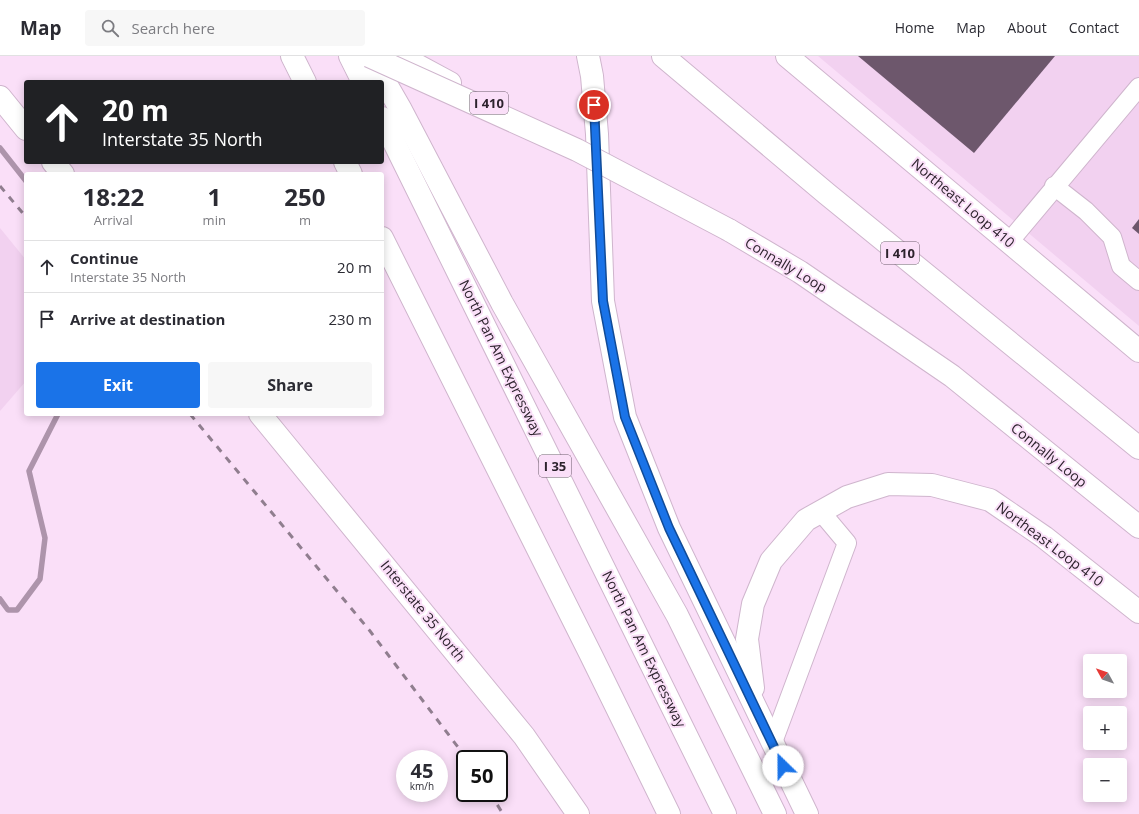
<!DOCTYPE html>
<html lang="en">
<head>
<meta charset="utf-8">
<style>
  body { margin:0; font-family:"Open Sans",sans-serif; background:#f7f7f7; color:#2b2b33; height:100vh; display:flex; flex-direction:column; font-size:15px; white-space:nowrap }
  * { box-sizing:border-box; margin:0 }
  p { font-size:13px; color:#7c7c81 }
  .icon { flex:none; width:22px; height:22px; fill:none; stroke:currentColor; stroke-width:2; stroke-linecap:round; stroke-linejoin:round }
  .map { position:relative; flex:1; overflow:hidden }
  .side { position:absolute; left:24px; top:116px; width:360px; height:244px; display:flex; flex-direction:column; background:#fff; border-radius:4px; box-shadow:0 2px 10px #0003 }
  .side>* { flex:none }
  .hud { position:absolute; left:24px; top:24px; width:360px; height:84px; border-radius:4px; box-shadow:0 2px 10px #0003; background:#202124; color:#fff; overflow:hidden }
  .needle { width:26px; rotate:310deg }
  .buttons { position:absolute; left:1083px; top:598px; display:grid; gap:8px }
  .buttons a { display:grid; place-items:center; width:44px; height:44px; border-radius:4px; background:#fff; box-shadow:0 2px 10px #0003; font-size:20px }
  .speed { position:absolute; left:396px; top:694px; display:flex; gap:8px; font-size:20px; font-weight:700; text-align:center }
  .speed>* { display:grid; place-content:center; width:52px; height:52px; border-radius:50%; background:#fff; box-shadow:0 2px 10px #0003; line-height:1 }
  .speed small { font-size:10px; font-weight:400 }
  .speed .limit { border:2px solid #111; border-radius:6px; background:#fff; color:#111 }
  .pin { position:absolute; display:grid; place-items:center; width:34px; height:34px; color:#fff; margin:-17px; border:2px solid #fff; border-radius:50%; box-shadow:0 1px 4px #0007 }
  .me { position:absolute; width:44px; margin:-22px; rotate:337deg; stroke-linejoin:round; filter:drop-shadow(0 0 3px #0008) }
  .turn { display:flex; align-items:center; gap:14px; height:84px; padding:0 12px; font-size:18px }
  .turn .icon { width:52px; height:52px; stroke-width:2.5 }
  .turn b { display:block; font-size:28px; line-height:34px }
  .eta { display:flex; justify-content:space-evenly; align-items:center; height:68px; text-align:center }
  .eta b { font-size:24px; font-weight:700; line-height:28px }
  .button { display:flex; gap:8px; margin-top:auto; padding:8px 12px }
  .button a { flex:1; height:46px; border-radius:4px; background:#1a73e8; color:#fff; font-size:16px; font-weight:700; line-height:46px; text-align:center }
  .button a+a { background:#f7f7f7; color:#2b2b33 }
  ul { padding:0; list-style:none }
  li { display:flex; align-items:center; gap:12px; height:52px; padding:0 12px; border-top:1px solid #e1e1e2 }
  li div { flex:1 }
  li b { display:block; font-size:15px }
  li em { font-style:normal }
  header { display:flex; align-items:center; gap:24px; box-sizing:border-box; height:56px; padding:0 20px; background:#fff; border-bottom:1px solid #e1e1e2 }
  header strong { font-size:19px }
  nav { display:flex; gap:22px; margin-inline-start:auto; font-size:14px }
  .search { width:280px; height:36px; background:#f7f7f7; display:flex; align-items:center; gap:10px; box-sizing:border-box; padding:0 14px; border-radius:4px; color:#7c7c81; font-size:15px }
  .map>svg:first-child { display:block }
  .built { fill:#f2d1f0 }
  .lines { fill:none; stroke-linecap:round; stroke-linejoin:round }
  .stream { stroke:#ad94ab; stroke-width:5.5 }
  .building { fill:#6d576c }
  .minor-casing { stroke:#cfb5cd; stroke-width:20 }
  .major-casing { stroke:#cfb5cd; stroke-width:24 }
  .highway-casing { stroke:#cfb5cd; stroke-width:24 }
  .minor { stroke:#fff; stroke-width:18 }
  .major { stroke:#fff; stroke-width:22 }
  .highway { stroke:#fff; stroke-width:22 }
  .rail { stroke:#907e8f; stroke-width:3; stroke-dasharray:7 7; stroke-linecap:butt }
  .highway-bridge-casing { stroke:#cfb5cd; stroke-width:24; stroke-linecap:butt }
  .highway-bridge { stroke:#fff; stroke-width:22 }
  .route-casing { stroke:#114b97; stroke-width:10 }
  .route { stroke:#1a73e8; stroke-width:7 }
  .labels { text-anchor:middle; stroke-width:4; stroke-linejoin:round; paint-order:stroke }
  .shield { fill:#fadff8; stroke:#6a5b6a; stroke-width:1 }
  .shield-label { font-size:13px; font-weight:bold; fill:#2d232d }
  .street-label { font-size:14px; fill:#2d232d; stroke:#fadff8 }
</style>
</head>
<body>
<header>
<strong>Map</strong>
<div class="search"><svg class="icon" aria-label="search" viewBox="0 0 24 24"><circle cx="10" cy="10" r="6"/><path d="M15 15l6 6"/></svg>Search here</div>
<nav><a>Home</a><a>Map</a><a>About</a><a>Contact</a></nav>
</header>
<div class="map">
<svg width="1139" height="758" viewBox="0 0 1139 758">
  <rect width="100%" height="100%" fill="#fadff8"/>
  <g class="built">
    <path d="M818,0H1139V270Z"/>
    <path d="M0,172L26,204V325L0,355Z"/>
  </g>
  <g class="lines">
    <g class="stream">
      <path d="M0,92L26,125"/>
      <path d="M0,543L8,554H17L40,523L45,482L29,415L58,358"/>
    </g>
  </g>
  <g class="building">
    <path d="M858,0H1055L974,97Z"/>
    <path d="M1139,163V178L1132,172Z"/>
  </g>
  <g class="lines">
    <defs>
      <g id="minor">
        <path d="M1054,130L1086,155L1112,181L1121,210L1139,225"/>
        <path d="M1009,186L1139,31"/>
        <path d="M773,686L847,487L821,456"/>
      </g>
      <g id="major">
        <path d="M588,0L592,20L597,78L603,245L625,361L669,472L807,758"/>
        <path d="M787,0L1139,295"/>
        <path d="M0,41L26,73"/>
        <path d="M53,106L63,118"/>
        <path d="M260,358L524,680L578,758"/>
        <path d="M753,632L747,583L753,548L771,505L806,464L847,441L888,428L932,429L990,444L1044,481L1139,556"/>
      </g>
      <g id="highway">
        <path d="M292,0L305,26"/>
        <path d="M350,0L363,26"/>
        <path d="M370,0L401,54L502,247L677,559L775,758"/>
        <path d="M400,0L450,27"/>
        <path d="M663,0L827,138L1139,392"/>
        <path d="M382,62L725,758"/>
        <path d="M345,106L351,118"/>
        <path d="M729,174L800,216L952,320L1139,471"/>
        <path d="M382,182L590,597L669,758"/>
      </g>
    </defs>
    <use href="#minor" class="minor-casing"/>
    <use href="#major" class="major-casing"/>
    <use href="#highway" class="highway-casing"/>
    <use href="#minor" class="minor"/>
    <use href="#major" class="major"/>
    <use href="#highway" class="highway"/>
    <g class="rail">
      <path d="M0,130L26,161"/>
      <path d="M190,358L370,575L467,703"/>
      <path d="M490,737L503,758"/>
    </g>
    <defs>
      <path id="highway-bridge" d="M369,0L577,94L729,174"/>
    </defs>
    <use href="#highway-bridge" class="highway-bridge-casing"/>
    <use href="#highway-bridge" class="highway-bridge"/>
  </g>
  <g class="lines">
    <defs>
      <path id="route" d="M594,49L603,245L625,361L669,472L783,710"/>
    </defs>
    <use href="#route" class="route-casing"/>
    <use href="#route" class="route"/>
  </g>
  <g class="labels">
    <g class="shield">
      <rect x="470" y="36" width="38" height="22" rx="3"/>
      <rect x="881" y="186" width="38" height="22" rx="3"/>
      <rect x="539" y="399" width="32" height="22" rx="3"/>
    </g>
    <g class="shield-label">
      <text x="489" y="52">I 410</text>
      <text x="900" y="202">I 410</text>
      <text x="555" y="415">I 35</text>
    </g>
    <g class="street-label">
      <text transform="translate(963 147) rotate(40)" y="5">Northeast Loop 410</text>
      <text transform="translate(786 209) rotate(31)" y="5">Connally Loop</text>
      <text transform="translate(501 302) rotate(64)" y="5">North Pan Am Expressway</text>
      <text transform="translate(1049 399) rotate(39)" y="5">Connally Loop</text>
      <text transform="translate(1050 488) rotate(37)" y="5">Northeast Loop 410</text>
      <text transform="translate(423 555) rotate(51)" y="5">Interstate 35 North</text>
      <text transform="translate(644 593) rotate(64)" y="5">North Pan Am Expressway</text>
    </g>
  </g>
</svg>
<div class="buttons">
<a><svg class="needle" viewBox="-14 -14 28 28"><path d="M0-13l5 13h-10z" fill="#e53935"/><path d="M0 13l5-13h-10z" fill="#7c7c81"/></svg></a>
<a>+</a>
<a>−</a>
</div>
<div class="speed"><div>45<small>km/h</small></div><div class="limit">50</div></div>
<div class="pin" style="left:594px;top:49px;background:#d93025"><svg class="icon" aria-label="arrive" viewBox="0 0 24 24"><path d="M6 21V4h12l-3 4 3 4H6"/></svg></div>
<svg class="me" style="left:783px;top:710px" viewBox="-20 -20 40 40"><circle r="19" fill="#fff"/><path d="M0-13L10 11 0 6-10 11z" fill="#1a73e8"/></svg>
<div class="hud">
<div class="turn"><svg class="icon" aria-label="ahead" viewBox="0 0 24 24"><path d="M12 20V5M6 11l6-6 6 6"/></svg><div><b>20 m</b>Interstate 35 North</div></div>
</div>
<section class="side">
<div class="eta">
<div><b>18:22</b><p>Arrival</p></div>
<div><b>1</b><p>min</p></div>
<div><b>250</b><p>m</p></div>
</div>
<ul>
<li><svg class="icon" aria-label="ahead" viewBox="0 0 24 24"><path d="M12 20V5M6 11l6-6 6 6"/></svg><div><b>Continue</b><p>Interstate 35 North</p></div><em>20 m</em></li>
<li><svg class="icon" aria-label="arrive" viewBox="0 0 24 24"><path d="M6 21V4h12l-3 4 3 4H6"/></svg><div><b>Arrive at destination</b></div><em>230 m</em></li>
</ul>
<div class="button"><a>Exit</a><a>Share</a></div>
</section>
</div>
</body>
</html>
